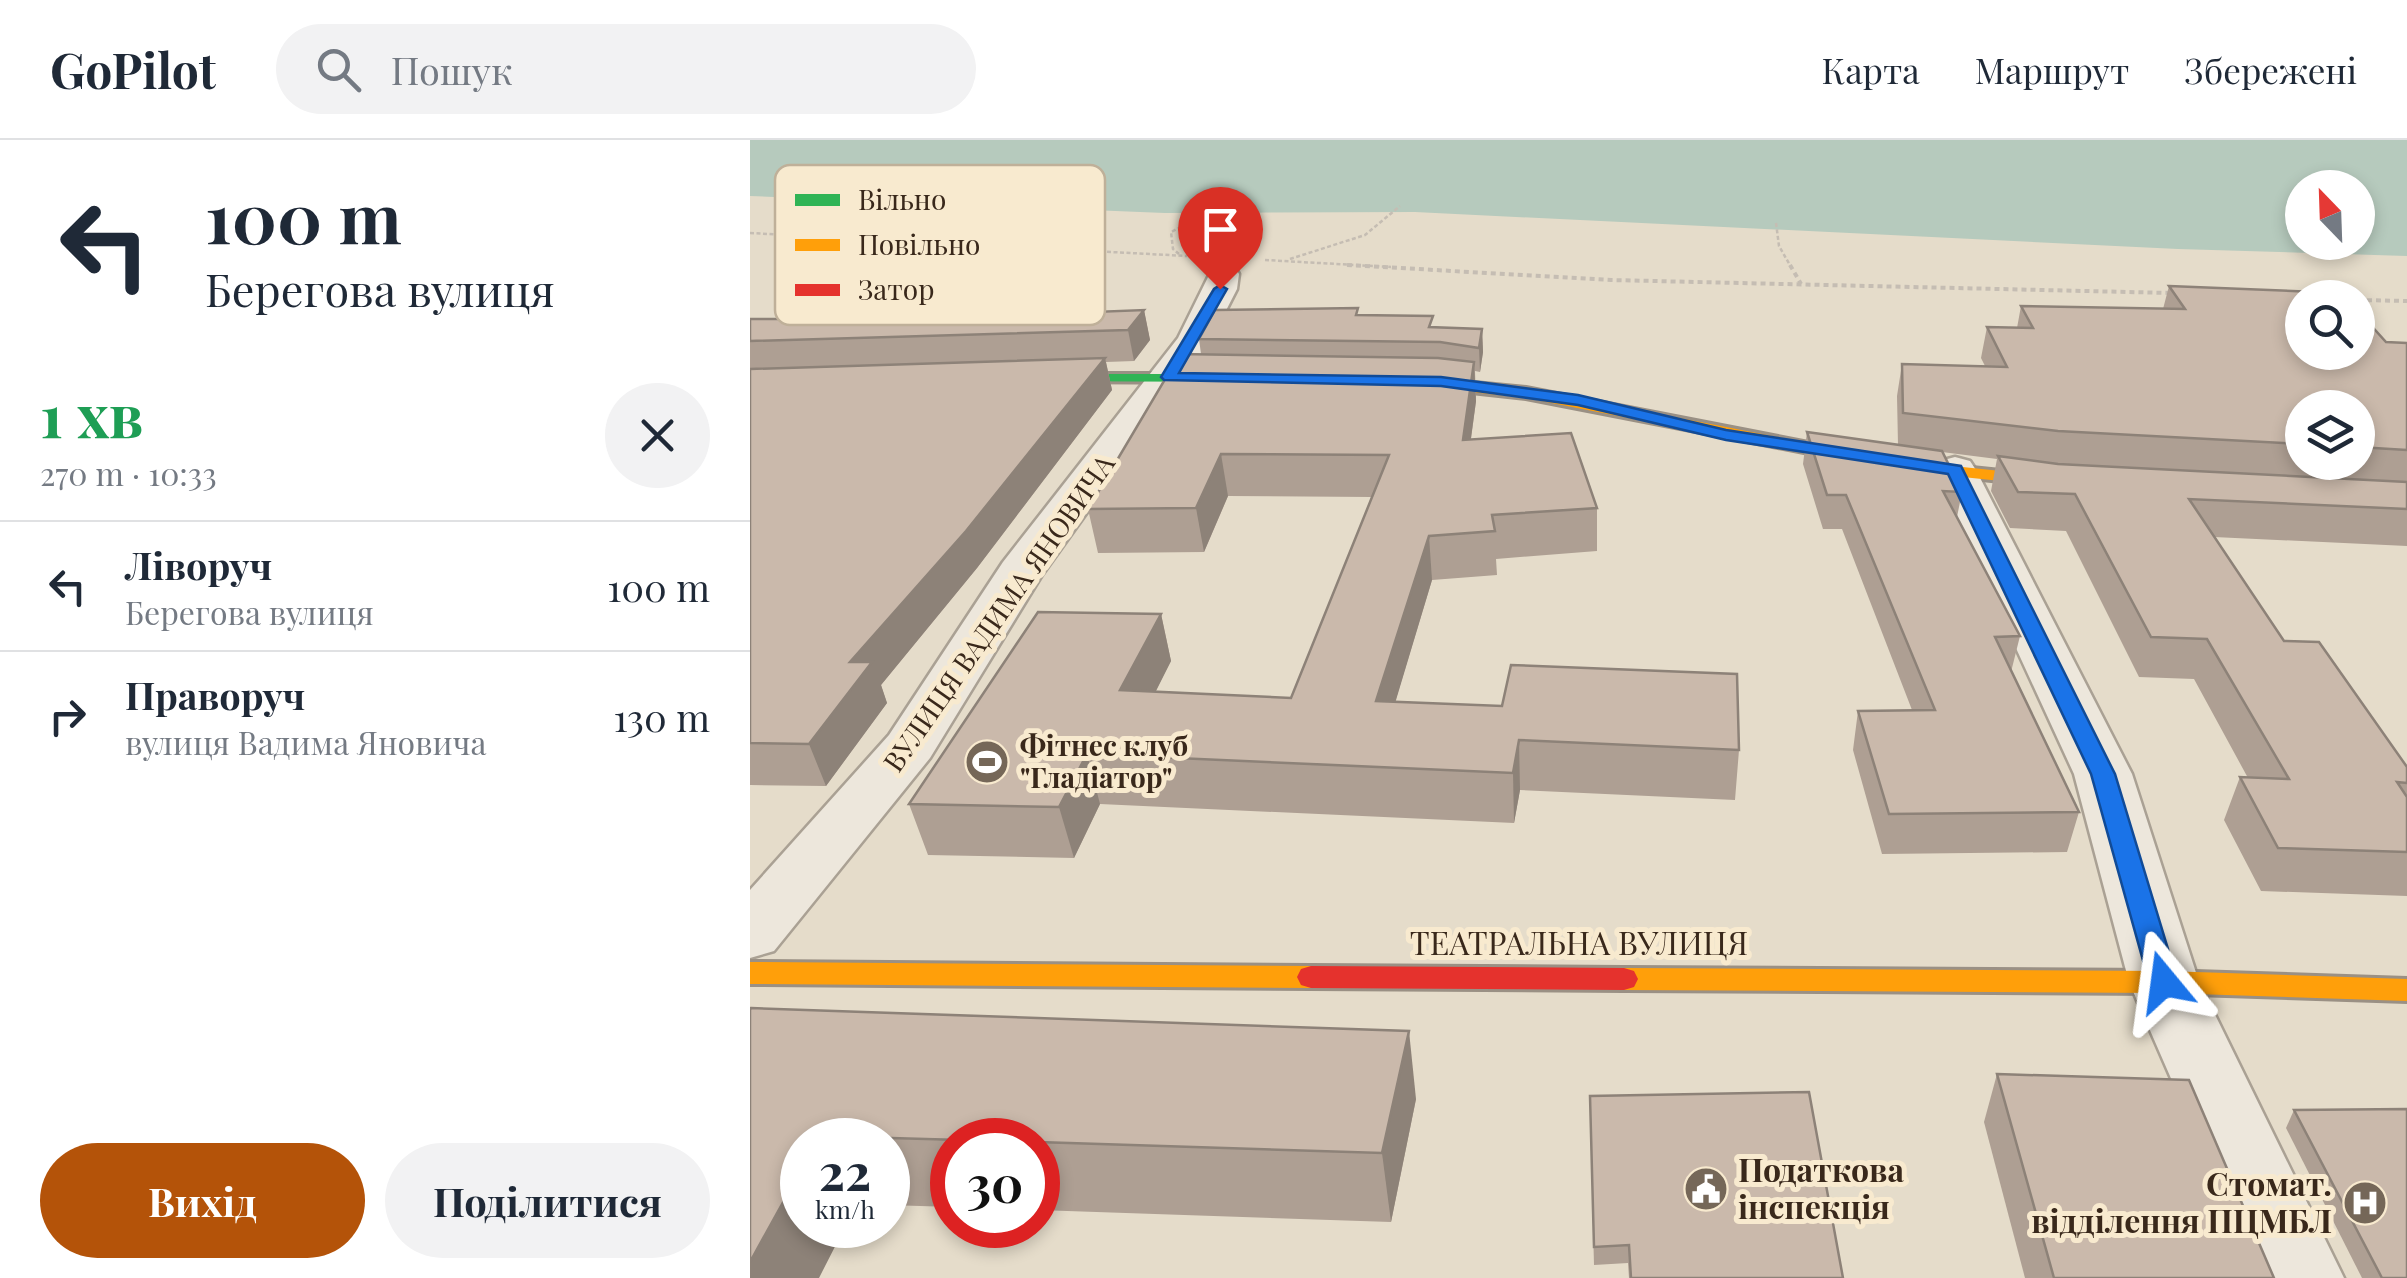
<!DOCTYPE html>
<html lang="uk">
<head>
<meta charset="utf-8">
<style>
  body { margin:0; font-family:"Playfair Display",serif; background:#f2f2f3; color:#1f2937; height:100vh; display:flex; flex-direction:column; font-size:38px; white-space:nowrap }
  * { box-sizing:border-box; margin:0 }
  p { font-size:32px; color:#747a83 }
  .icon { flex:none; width:55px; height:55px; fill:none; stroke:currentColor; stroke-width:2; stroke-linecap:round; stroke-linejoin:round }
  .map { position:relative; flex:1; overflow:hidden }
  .sheet { display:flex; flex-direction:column; background:#fff; width:750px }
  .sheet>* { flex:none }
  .hud { background:#fff; color:#1f2937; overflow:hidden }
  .needle { width:65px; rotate:337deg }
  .buttons { position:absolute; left:1535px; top:30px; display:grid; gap:20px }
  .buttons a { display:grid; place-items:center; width:90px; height:90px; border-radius:50%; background:#fff; box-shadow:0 5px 15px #0003; font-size:50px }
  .speed { position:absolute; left:30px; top:978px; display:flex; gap:20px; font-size:50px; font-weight:700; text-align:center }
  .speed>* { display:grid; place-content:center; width:130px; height:130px; border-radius:50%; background:#fff; box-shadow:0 5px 15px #0003; line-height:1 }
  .speed small { font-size:25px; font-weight:400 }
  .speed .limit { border:15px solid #d22; background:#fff; color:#111 }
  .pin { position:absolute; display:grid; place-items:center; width:85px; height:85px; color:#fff; margin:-102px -42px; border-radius:50% 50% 50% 0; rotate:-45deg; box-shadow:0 0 10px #0007 }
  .pin .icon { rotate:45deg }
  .me { position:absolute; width:110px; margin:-55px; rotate:344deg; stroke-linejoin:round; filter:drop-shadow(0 0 8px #0008) }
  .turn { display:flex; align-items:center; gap:35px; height:210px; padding:0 40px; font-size:45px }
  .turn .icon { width:130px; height:130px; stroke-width:2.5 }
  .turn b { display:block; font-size:70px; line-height:85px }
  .round { display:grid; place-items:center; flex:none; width:105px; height:105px; border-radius:52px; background:#f2f2f3 }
  .head { display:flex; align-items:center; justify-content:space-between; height:170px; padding:0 40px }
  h1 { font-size:60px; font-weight:700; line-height:75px; color:#1e9e55 }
  .button { display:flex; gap:20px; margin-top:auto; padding:20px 40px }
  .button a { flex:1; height:115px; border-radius:60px; background:#b45309; color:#fff; font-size:40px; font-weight:700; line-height:115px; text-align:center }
  .button a+a { background:#f2f2f3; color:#1f2937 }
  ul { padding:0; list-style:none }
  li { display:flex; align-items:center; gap:30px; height:130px; padding:0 40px; border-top:2px solid #e0e1e3 }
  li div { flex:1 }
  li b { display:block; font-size:38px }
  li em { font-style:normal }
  header { display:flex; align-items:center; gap:60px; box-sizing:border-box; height:140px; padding:0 50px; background:#fff; border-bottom:2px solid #e0e1e3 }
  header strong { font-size:48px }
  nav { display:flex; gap:55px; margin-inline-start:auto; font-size:35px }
  .search { width:700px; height:90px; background:#f2f2f3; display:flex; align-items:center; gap:25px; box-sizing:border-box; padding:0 35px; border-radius:55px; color:#747a83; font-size:38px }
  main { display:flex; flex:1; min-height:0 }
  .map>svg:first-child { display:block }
  .water { fill:#b6cabd; fill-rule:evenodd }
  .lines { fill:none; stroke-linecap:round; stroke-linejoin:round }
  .street-casing { stroke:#aaa194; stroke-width:5 }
  .fast-casing { stroke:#9a9084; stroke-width:6 }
  .slow-casing { stroke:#9a9084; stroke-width:6 }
  .jam-casing { stroke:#9a9084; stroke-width:6 }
  .path-far1 { stroke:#c5bdb3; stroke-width:2.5; stroke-dasharray:4 2.5; stroke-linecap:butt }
  .path { stroke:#c5bdb3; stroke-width:4; stroke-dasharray:5 4; stroke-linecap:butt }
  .street { fill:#ede7dc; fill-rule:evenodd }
  .fast { fill:#30b455; fill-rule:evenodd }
  .slow { fill:#ff9f0a; fill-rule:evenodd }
  .jam { fill:#e5322d; fill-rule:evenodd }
  .wall { fill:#ae9f93; fill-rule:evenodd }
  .shaded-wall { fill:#8d8278 }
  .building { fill:#cab9ab; stroke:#8d8278; stroke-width:2.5 }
  .route { fill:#1a73e8; stroke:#114b97; stroke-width:2.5 }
  .labels { text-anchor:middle; stroke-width:10; stroke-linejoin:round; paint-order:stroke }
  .street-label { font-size:28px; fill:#39281b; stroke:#f8eacf }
  .poi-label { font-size:28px; font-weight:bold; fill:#39281b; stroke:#f8eacf; text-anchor:start }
  .near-street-label { font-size:32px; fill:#39281b; stroke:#f8eacf }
  .near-poi-label { font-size:32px; font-weight:bold; fill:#39281b; stroke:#f8eacf; text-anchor:start }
  .key { fill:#f8eacf; stroke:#bfb099; stroke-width:2.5 }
  .key-label { font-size:28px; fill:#39281b }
</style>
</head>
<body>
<header>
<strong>GoPilot</strong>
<div class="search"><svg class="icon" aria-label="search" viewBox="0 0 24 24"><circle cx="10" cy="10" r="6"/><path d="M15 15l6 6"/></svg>Пошук</div>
<nav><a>Карта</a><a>Маршрут</a><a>Збережені</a></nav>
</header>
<main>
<section class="sheet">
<div class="hud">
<div class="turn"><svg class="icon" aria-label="left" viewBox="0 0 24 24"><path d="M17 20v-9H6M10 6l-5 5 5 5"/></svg><div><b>100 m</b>Берегова вулиця</div></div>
</div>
<div class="head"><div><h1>1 хв</h1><p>270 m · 10:33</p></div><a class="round"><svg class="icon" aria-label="close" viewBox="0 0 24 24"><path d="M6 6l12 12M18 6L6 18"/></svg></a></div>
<ul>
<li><svg class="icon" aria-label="left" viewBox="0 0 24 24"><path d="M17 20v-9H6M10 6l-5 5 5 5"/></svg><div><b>Ліворуч</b><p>Берегова вулиця</p></div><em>100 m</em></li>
<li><svg class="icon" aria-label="right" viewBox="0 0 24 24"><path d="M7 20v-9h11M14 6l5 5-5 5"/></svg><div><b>Праворуч</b><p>вулиця Вадима Яновича</p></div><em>130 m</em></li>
</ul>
<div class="button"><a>Вихід</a><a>Поділитися</a></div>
</section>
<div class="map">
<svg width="1657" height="1138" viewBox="0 0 1657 1138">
  <rect width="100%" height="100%" fill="#e5dcca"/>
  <path class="water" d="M0,0H1657V116L1428,109L665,72L415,73L0,56ZM1552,48H1608V102H1552Z"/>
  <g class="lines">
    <defs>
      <g id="street">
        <path d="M474,125L485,127L489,134L487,149L462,198L292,435L180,618L24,811L0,818V750L139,595L253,422L428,198L463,127Z"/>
        <path d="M1205,317L1220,321L1226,330L1382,634L1449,842L1594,1138H1508L1379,842L1324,634L1184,330L1190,321Z"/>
      </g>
      <path id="fast" d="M278,234H492L499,238L492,242L283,241L278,240Z"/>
      <g id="slow">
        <path d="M653,236L776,248L1146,320L1318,338L1327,343L1318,348L1146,330L776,258L648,244V238Z"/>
        <path d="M0,822L561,826L571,829L575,837L571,845L561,848L0,844Z"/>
        <path d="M874,828L1414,831L1657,839V861L1414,853L874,850L864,847L860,839L864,831Z"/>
      </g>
      <path id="jam" d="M561,826L874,828L884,831L888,839L884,847L874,850L561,848L551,845L547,837L551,829Z"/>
    </defs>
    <use href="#street" class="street-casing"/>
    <use href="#fast" class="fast-casing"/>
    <use href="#slow" class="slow-casing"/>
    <use href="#jam" class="jam-casing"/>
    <g class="path-far1">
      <path d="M1026,83L1029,106L1041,127"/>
      <path d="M0,93L437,116"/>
      <path d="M429,114L423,109L421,92L455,75L461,66"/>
      <path d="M540,119L615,95L650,66"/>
      <path d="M515,120L641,127"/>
    </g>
    <g class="path">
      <path d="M597,125L861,140L1421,153"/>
      <path d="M1040,125L1051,144"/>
      <path d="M1608,160L1657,161"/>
    </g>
    <use href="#street" class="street"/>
    <use href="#fast" class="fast"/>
    <use href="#slow" class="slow"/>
    <use href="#jam" class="jam"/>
  </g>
  <g class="wall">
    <path d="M1419,146L1636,202L1657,203V406L1464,397L1534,501L1657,627V756L1511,751L1474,680L1490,637L1498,638L1444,539L1389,537L1316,391L1260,388L1241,351L1247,319L1192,312L1212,352L1207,377L1270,496L1261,532L1329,672L1317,712L1132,714L1103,610L1108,571L1162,570L1092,389H1073L1053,324L1057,292L1148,305L1147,256L1152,224L1235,226L1231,218L1237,187L1267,188L1271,166L1413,169ZM1552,268H1608V322H1552Z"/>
    <path d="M394,170L400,200L384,221L356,222L362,250L227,428L131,545L137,563L76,646L0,645V179H159Z"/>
    <path d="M609,175L684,187L732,189L733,212L730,232L725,231L726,261L721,299L847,368V411L746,419L747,435L682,440L645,562L989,610L985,660L770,650L764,683L350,664L324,718L178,715L159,664L411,474L421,521L405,552L541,558L622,357L478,356L454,412L348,413L338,369L451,214L449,199Z"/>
    <path d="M0,870L666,959L641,1082L288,1070V1000H202V1067L138,1065V1000H52Z"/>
    <path d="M1247,934L1524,1138H1275L1234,982Z"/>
    <path d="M1544,970L1657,1138H1612L1536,988Z"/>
    <path d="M840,974L1093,1138H879L878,1123L844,1125Z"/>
  </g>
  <g class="shaded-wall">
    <path d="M394,170L400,200L384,221L378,190Z"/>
    <path d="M732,189L733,212L730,232L729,208Z"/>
    <path d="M355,218L362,250L227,428L131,545L137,563L76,646L59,604L100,522Z"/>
    <path d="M724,222L726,261L715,341L713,300Z"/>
    <path d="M471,314L478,356L454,412L446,368Z"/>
    <path d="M679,396L682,440L631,610L626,561Z"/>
    <path d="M411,474L421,521L382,599L370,550Z"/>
    <path d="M769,600L770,650L764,683L763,633Z"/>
    <path d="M337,614L350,664L324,718L309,667Z"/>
    <path d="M659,891L666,959L641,1082L632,1013Z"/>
    <path d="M52,1028V1085H96L69,1138H0V1122Z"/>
  </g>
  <g class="building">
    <path d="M1419,146L1591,153L1595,158H1552V212H1608V171L1636,202L1657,203V310L1608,307V268H1552V304L1308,291L1153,273L1152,224L1257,227L1237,187L1283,188L1271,166L1435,169Z"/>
    <path d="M608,168L606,175L683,176L679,187L732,189L729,208L690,202L449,199L465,170Z"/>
    <path d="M394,170L378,190L0,201V179H159Z"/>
    <path d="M430,214L688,218L724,222L713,300L821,293L847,368L742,375L745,391L679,396L626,561L752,566L761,525L987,534L989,610L769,600L763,633L337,614L309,667L159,664L288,472L411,474L370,550L541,558L639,315L471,314L446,368L338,369Z"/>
    <path d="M355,218L216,391L100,522H122L59,604L0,603V229Z"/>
    <path d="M1057,292L1192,311L1212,352L1193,351L1270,496L1245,497L1329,672L1139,674L1108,571L1185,570L1096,355H1077Z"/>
    <path d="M1248,316L1308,324L1657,342V369L1439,359L1534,501L1569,502L1657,627V643L1647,642L1657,657V712L1528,708L1490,637L1539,639L1457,499L1401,497L1325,354L1268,352Z"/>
    <path d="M1,868L659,891L632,1013L288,1002V1000H211L71,996L68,1000H52V1028L0,1122V870Z"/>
    <path d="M1247,934L1439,940L1524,1138H1304Z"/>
    <path d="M1059,952L1093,1138H881L879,1105L844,1107L840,956Z"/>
    <path d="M1657,969V1138H1632L1544,970Z"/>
  </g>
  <path class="route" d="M470,145L477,149L429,233L691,237L828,255L976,290L1211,326L1365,634L1428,842L1424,849L1414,853L1403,849L1399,842L1341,634L1198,334L976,300L828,265L691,246L414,240L411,237L464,149Z"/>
  <defs>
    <symbol id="stadium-disc" viewBox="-11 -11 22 22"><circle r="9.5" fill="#756758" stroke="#f8eacf"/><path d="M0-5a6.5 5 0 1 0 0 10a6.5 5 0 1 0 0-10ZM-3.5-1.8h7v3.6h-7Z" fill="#fff"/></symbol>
    <symbol id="civic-disc" viewBox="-11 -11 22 22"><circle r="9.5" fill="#756758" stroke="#f8eacf"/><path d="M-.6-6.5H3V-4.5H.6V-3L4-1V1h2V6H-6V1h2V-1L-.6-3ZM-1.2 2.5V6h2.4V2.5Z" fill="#fff"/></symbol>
    <symbol id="hospital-disc" viewBox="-11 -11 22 22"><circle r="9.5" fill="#756758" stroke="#f8eacf"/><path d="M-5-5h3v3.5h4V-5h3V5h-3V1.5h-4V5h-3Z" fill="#fff"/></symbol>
  </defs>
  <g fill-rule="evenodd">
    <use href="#stadium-disc" x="212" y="597" width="50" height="50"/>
    <use href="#civic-disc" x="931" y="1024" width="50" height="50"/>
    <use href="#hospital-disc" x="1590" y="1038" width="50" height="50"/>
  </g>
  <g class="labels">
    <g class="street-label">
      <text transform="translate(249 473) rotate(-55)" y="10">ВУЛИЦЯ ВАДИМА ЯНОВИЧА</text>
    </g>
    <g class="poi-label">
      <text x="270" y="616">Фітнес клуб<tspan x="270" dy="32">"Гладіатор"</tspan></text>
    </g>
    <g class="near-street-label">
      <text x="829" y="815">ТЕАТРАЛЬНА ВУЛИЦЯ</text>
    </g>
    <g class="near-poi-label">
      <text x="988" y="1042">Податкова<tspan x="988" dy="37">інспекція</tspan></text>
      <text x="1582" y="1056" text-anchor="end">Стомат.<tspan x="1582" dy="37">відділення ПЦМБЛ</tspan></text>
    </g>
  </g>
  <rect x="25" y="25" width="330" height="160" rx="15" class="key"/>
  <rect x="45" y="54" width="45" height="12" fill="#30b455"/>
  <rect x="45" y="99" width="45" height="12" fill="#ff9f0a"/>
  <rect x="45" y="144" width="45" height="12" fill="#e5322d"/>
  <g class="key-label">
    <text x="108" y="70">Вільно</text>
    <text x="108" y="115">Повільно</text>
    <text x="108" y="160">Затор</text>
  </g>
</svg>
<div class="buttons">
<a><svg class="needle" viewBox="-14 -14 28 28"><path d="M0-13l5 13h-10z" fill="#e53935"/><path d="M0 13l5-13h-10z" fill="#747a83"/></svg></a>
<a><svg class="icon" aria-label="search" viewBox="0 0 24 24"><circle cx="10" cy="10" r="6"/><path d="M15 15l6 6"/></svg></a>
<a><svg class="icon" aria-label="layers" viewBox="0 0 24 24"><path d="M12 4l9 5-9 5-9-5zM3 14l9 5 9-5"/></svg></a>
</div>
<div class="speed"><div>22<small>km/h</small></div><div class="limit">30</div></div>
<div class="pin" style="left:470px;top:149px;background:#d93025"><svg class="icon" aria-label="arrive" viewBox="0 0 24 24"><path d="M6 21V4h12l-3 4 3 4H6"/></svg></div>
<svg class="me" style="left:1414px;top:842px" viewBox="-20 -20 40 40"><path d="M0-17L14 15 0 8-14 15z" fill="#1a73e8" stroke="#fff" stroke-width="4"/></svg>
</div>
</main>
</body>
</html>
